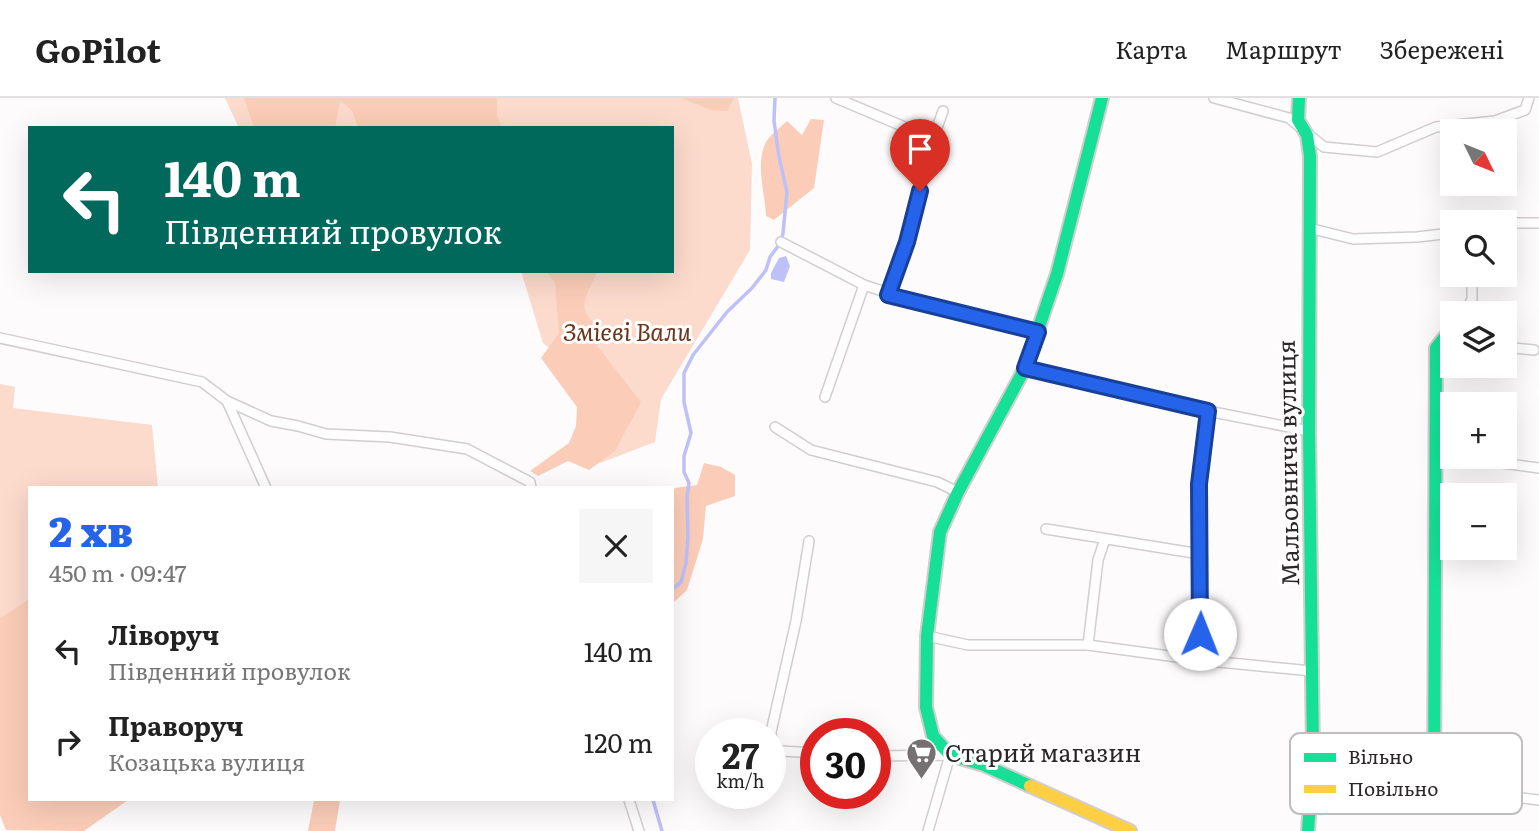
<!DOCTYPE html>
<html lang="uk">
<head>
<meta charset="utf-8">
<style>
  body { margin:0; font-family:Literata,serif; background:#f6f6f6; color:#222; height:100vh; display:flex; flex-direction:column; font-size:26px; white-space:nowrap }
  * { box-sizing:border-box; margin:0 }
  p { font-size:23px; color:#767676 }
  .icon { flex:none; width:38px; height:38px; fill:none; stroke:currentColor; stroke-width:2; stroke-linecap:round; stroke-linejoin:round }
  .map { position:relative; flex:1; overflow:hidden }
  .side { position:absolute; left:28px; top:388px; width:646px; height:315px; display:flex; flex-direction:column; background:#fff; border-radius:0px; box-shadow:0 7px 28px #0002 }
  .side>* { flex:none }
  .hud { position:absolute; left:28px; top:28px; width:646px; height:147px; border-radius:0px; box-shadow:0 7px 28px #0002; background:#00695c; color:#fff; overflow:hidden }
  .needle { width:46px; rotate:133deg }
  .fabs { position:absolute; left:1440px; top:21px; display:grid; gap:14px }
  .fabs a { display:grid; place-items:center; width:77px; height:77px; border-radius:0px; background:#fff; box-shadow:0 7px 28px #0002; font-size:35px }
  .speed { position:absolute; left:695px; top:620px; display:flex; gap:14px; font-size:35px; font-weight:700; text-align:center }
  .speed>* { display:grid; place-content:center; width:91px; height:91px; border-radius:50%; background:#fff; box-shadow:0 7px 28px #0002; line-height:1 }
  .speed small { font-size:18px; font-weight:400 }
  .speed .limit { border:10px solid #d22; background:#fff; color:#111 }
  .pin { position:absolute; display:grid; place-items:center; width:60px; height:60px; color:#fff; margin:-72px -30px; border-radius:50% 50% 50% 0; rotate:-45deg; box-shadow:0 0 7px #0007 }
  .pin .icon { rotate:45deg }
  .me { position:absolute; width:77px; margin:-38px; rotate:1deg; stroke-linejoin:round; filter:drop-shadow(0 0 5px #0008) }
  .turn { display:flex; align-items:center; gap:24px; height:147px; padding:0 21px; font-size:32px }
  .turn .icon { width:91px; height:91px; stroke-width:2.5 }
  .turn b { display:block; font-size:49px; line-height:60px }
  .round { display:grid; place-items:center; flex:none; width:74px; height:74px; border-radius:0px; background:#f6f6f6 }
  .summary { display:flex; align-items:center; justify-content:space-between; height:119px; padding:0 21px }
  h1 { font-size:42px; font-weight:800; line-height:52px; color:#2563eb }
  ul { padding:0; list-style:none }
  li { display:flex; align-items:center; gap:21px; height:91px; padding:0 21px }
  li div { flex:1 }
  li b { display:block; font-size:26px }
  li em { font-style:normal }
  header { display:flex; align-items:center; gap:42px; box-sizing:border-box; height:98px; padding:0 35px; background:#fff; border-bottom:2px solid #e0e0e0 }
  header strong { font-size:33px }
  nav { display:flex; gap:38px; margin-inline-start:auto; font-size:24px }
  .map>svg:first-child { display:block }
  .green { fill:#fcdacc }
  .forest { fill:#fbcdb8 }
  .water { fill:#bec1f8 }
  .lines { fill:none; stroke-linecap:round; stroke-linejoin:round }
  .stream { stroke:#bec1f8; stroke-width:3.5 }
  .street-casing { stroke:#d1ced0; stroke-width:12 }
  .fast-casing { stroke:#d1ced0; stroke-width:16 }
  .slow-casing { stroke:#d1ced0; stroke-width:16 }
  .street { stroke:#fffeff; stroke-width:9 }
  .fast { stroke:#16e098; stroke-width:12 }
  .slow { stroke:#ffcf43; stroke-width:12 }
  .route-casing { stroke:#184099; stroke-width:18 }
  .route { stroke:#2563eb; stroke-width:12 }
  .labels { text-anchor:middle; stroke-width:6; stroke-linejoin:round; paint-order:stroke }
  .park-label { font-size:24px; font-style:italic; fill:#6a351a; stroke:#fff }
  .street-label { font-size:24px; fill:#2b2729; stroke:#fff }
  .poi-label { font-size:24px; fill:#2b2729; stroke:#fff; text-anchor:start }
  .key { fill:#fff; stroke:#bfbebf; stroke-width:2 }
  .key-label { font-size:19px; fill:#2b2729 }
</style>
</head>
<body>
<header>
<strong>GoPilot</strong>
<nav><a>Карта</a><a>Маршрут</a><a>Збережені</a></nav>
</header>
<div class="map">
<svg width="1539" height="733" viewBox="0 0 1539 733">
  <rect width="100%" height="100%" fill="#fefbfd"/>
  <g class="green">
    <path d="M225,0H738L752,66L750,152L661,301L655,344L600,365L577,273L543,245L521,173H672V30H239Z"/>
    <path d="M0,286L15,289L13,310L152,327L158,390H30V500L0,520Z"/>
  </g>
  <g class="forest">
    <path d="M244,0H497V18L502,30H358L352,13L340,2L335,30H254Z"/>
    <path d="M681,0H734L727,13L711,12Z"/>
    <path d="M811,21L824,22L814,90L774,122L766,118C765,95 755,65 766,44C770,37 781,29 787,23L802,37Z"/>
    <path d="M546,173H598C581,207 577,209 604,237L597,248L641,304L615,353L589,372L568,363L538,378L530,373L569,345L576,328L577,309L541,260L559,235L555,184Z"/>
    <path d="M704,365L721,369L735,377V398L706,408L703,441L687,492L672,506V394L675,390L697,387Z"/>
    <path d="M30,500V702H128L84,733L6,732L0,717V520Z"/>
    <path d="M314,702H340L335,733H308Z"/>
  </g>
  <path class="water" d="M786,158L790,168L784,184L771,181V175L779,160Z"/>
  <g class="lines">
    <g class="stream">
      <path d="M672,491L681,484L686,465L688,437L687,399L689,385L684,374V358L691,335L684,304V275L693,257L727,214L752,190L766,172L770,159L781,144L783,135L787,94L779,59L774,23L775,0"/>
      <path d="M653,702L662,733"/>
    </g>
    <defs>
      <g id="street">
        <path d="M836,0L933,41"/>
        <path d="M1214,0L1289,20L1324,49L1377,54L1436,29L1495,23L1525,12L1529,0"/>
        <path d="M1505,125H1539"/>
        <path d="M1309,130L1353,141L1417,139L1452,135"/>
        <path d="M781,144L864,187"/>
        <path d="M888,197L907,144L933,41L943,13"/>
        <path d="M1465,215L1472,201V177"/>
        <path d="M0,240L202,284L227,303L266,390"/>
        <path d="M1505,249L1534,252"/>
        <path d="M1025,270L1208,313L1309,333"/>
        <path d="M825,299L864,187L925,207L1038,234"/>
        <path d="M227,303L271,323L298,328L326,336L390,339L467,351L530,384L531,390"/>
        <path d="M775,329L811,352L937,384L958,394"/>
        <path d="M1437,356L1452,358"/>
        <path d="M1457,359L1539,370"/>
        <path d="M1046,431L1200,456"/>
        <path d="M809,443L796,523L771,634L772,648L781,653L816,655"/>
        <path d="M927,538L968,547H1088L1199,562L1312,573"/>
        <path d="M1088,547L1098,462L1105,441"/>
        <path d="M1199,562V386L1208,313"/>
        <path d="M875,658L950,657L928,733"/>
        <path d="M1311,687L1434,690L1539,702"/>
        <path d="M629,702L639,733"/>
      </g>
      <g id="fast">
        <path d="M1299,0L1298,22L1307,37L1310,58L1309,333L1313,657L1308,733"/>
        <path d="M1030,688L984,667L950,657L933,638L926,609L927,538L940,434L958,394L1025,270L1057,176L1102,0"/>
        <path d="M1434,690L1436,250L1452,230"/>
      </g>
      <path id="slow" d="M1030,688L1130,733"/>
    </defs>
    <use href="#street" class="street-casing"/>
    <use href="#fast" class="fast-casing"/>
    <use href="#slow" class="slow-casing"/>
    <use href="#street" class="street"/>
    <use href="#fast" class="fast"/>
    <use href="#slow" class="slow"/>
  </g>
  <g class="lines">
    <defs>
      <path id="route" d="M920,93L907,144L888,197L1038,234L1025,270L1208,313L1199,386L1200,536"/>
    </defs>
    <use href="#route" class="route-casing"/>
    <use href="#route" class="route"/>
  </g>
  <defs>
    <symbol id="supermarket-pin" viewBox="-11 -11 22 30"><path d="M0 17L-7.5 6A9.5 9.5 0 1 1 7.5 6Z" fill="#757173" stroke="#fff"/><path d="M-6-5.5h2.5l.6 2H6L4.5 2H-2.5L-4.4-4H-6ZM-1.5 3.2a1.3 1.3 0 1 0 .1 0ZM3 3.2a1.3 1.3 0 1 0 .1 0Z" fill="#fff"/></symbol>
  </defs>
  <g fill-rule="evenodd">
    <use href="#supermarket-pin" x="904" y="638" width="35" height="47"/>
  </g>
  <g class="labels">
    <g class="park-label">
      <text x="627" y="243">Змієві Вали</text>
    </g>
    <g class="street-label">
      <text transform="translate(1289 365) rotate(-91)" y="8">Мальовнича вулиця</text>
    </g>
    <g class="poi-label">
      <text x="945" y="664">Старий магазин</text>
    </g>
  </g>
  <rect x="1290" y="635" width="232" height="81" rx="10" class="key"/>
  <rect x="1304" y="655" width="32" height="9" fill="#16e098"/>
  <rect x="1304" y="687" width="32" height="8" fill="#ffcf43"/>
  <g class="key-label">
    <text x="1348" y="666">Вільно</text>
    <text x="1348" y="698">Повільно</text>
  </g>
</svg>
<div class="fabs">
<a><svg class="needle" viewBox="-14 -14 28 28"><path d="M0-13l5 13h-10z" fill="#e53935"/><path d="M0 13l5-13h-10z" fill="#767676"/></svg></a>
<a><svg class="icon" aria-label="search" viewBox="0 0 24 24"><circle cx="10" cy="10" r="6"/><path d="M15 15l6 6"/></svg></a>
<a><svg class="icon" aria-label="layers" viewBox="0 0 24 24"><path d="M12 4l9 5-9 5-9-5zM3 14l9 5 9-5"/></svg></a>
<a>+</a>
<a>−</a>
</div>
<div class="speed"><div>27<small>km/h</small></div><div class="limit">30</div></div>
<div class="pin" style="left:920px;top:93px;background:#d93025"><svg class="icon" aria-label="arrive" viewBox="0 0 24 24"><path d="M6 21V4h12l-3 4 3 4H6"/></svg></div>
<svg class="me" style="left:1200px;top:536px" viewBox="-20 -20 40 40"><circle r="19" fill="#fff"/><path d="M0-13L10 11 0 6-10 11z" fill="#2563eb"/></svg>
<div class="hud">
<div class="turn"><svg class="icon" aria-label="left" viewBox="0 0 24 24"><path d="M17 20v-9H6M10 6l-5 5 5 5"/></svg><div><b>140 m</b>Південний провулок</div></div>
</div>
<section class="side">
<div class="summary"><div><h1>2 хв</h1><p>450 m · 09:47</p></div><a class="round"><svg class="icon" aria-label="close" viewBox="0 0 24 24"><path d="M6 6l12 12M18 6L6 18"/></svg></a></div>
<ul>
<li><svg class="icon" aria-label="left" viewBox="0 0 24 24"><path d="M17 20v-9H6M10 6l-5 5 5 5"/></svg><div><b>Ліворуч</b><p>Південний провулок</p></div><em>140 m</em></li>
<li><svg class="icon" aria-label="right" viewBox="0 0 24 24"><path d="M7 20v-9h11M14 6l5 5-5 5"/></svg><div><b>Праворуч</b><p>Козацька вулиця</p></div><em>120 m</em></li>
</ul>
</section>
</div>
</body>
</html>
